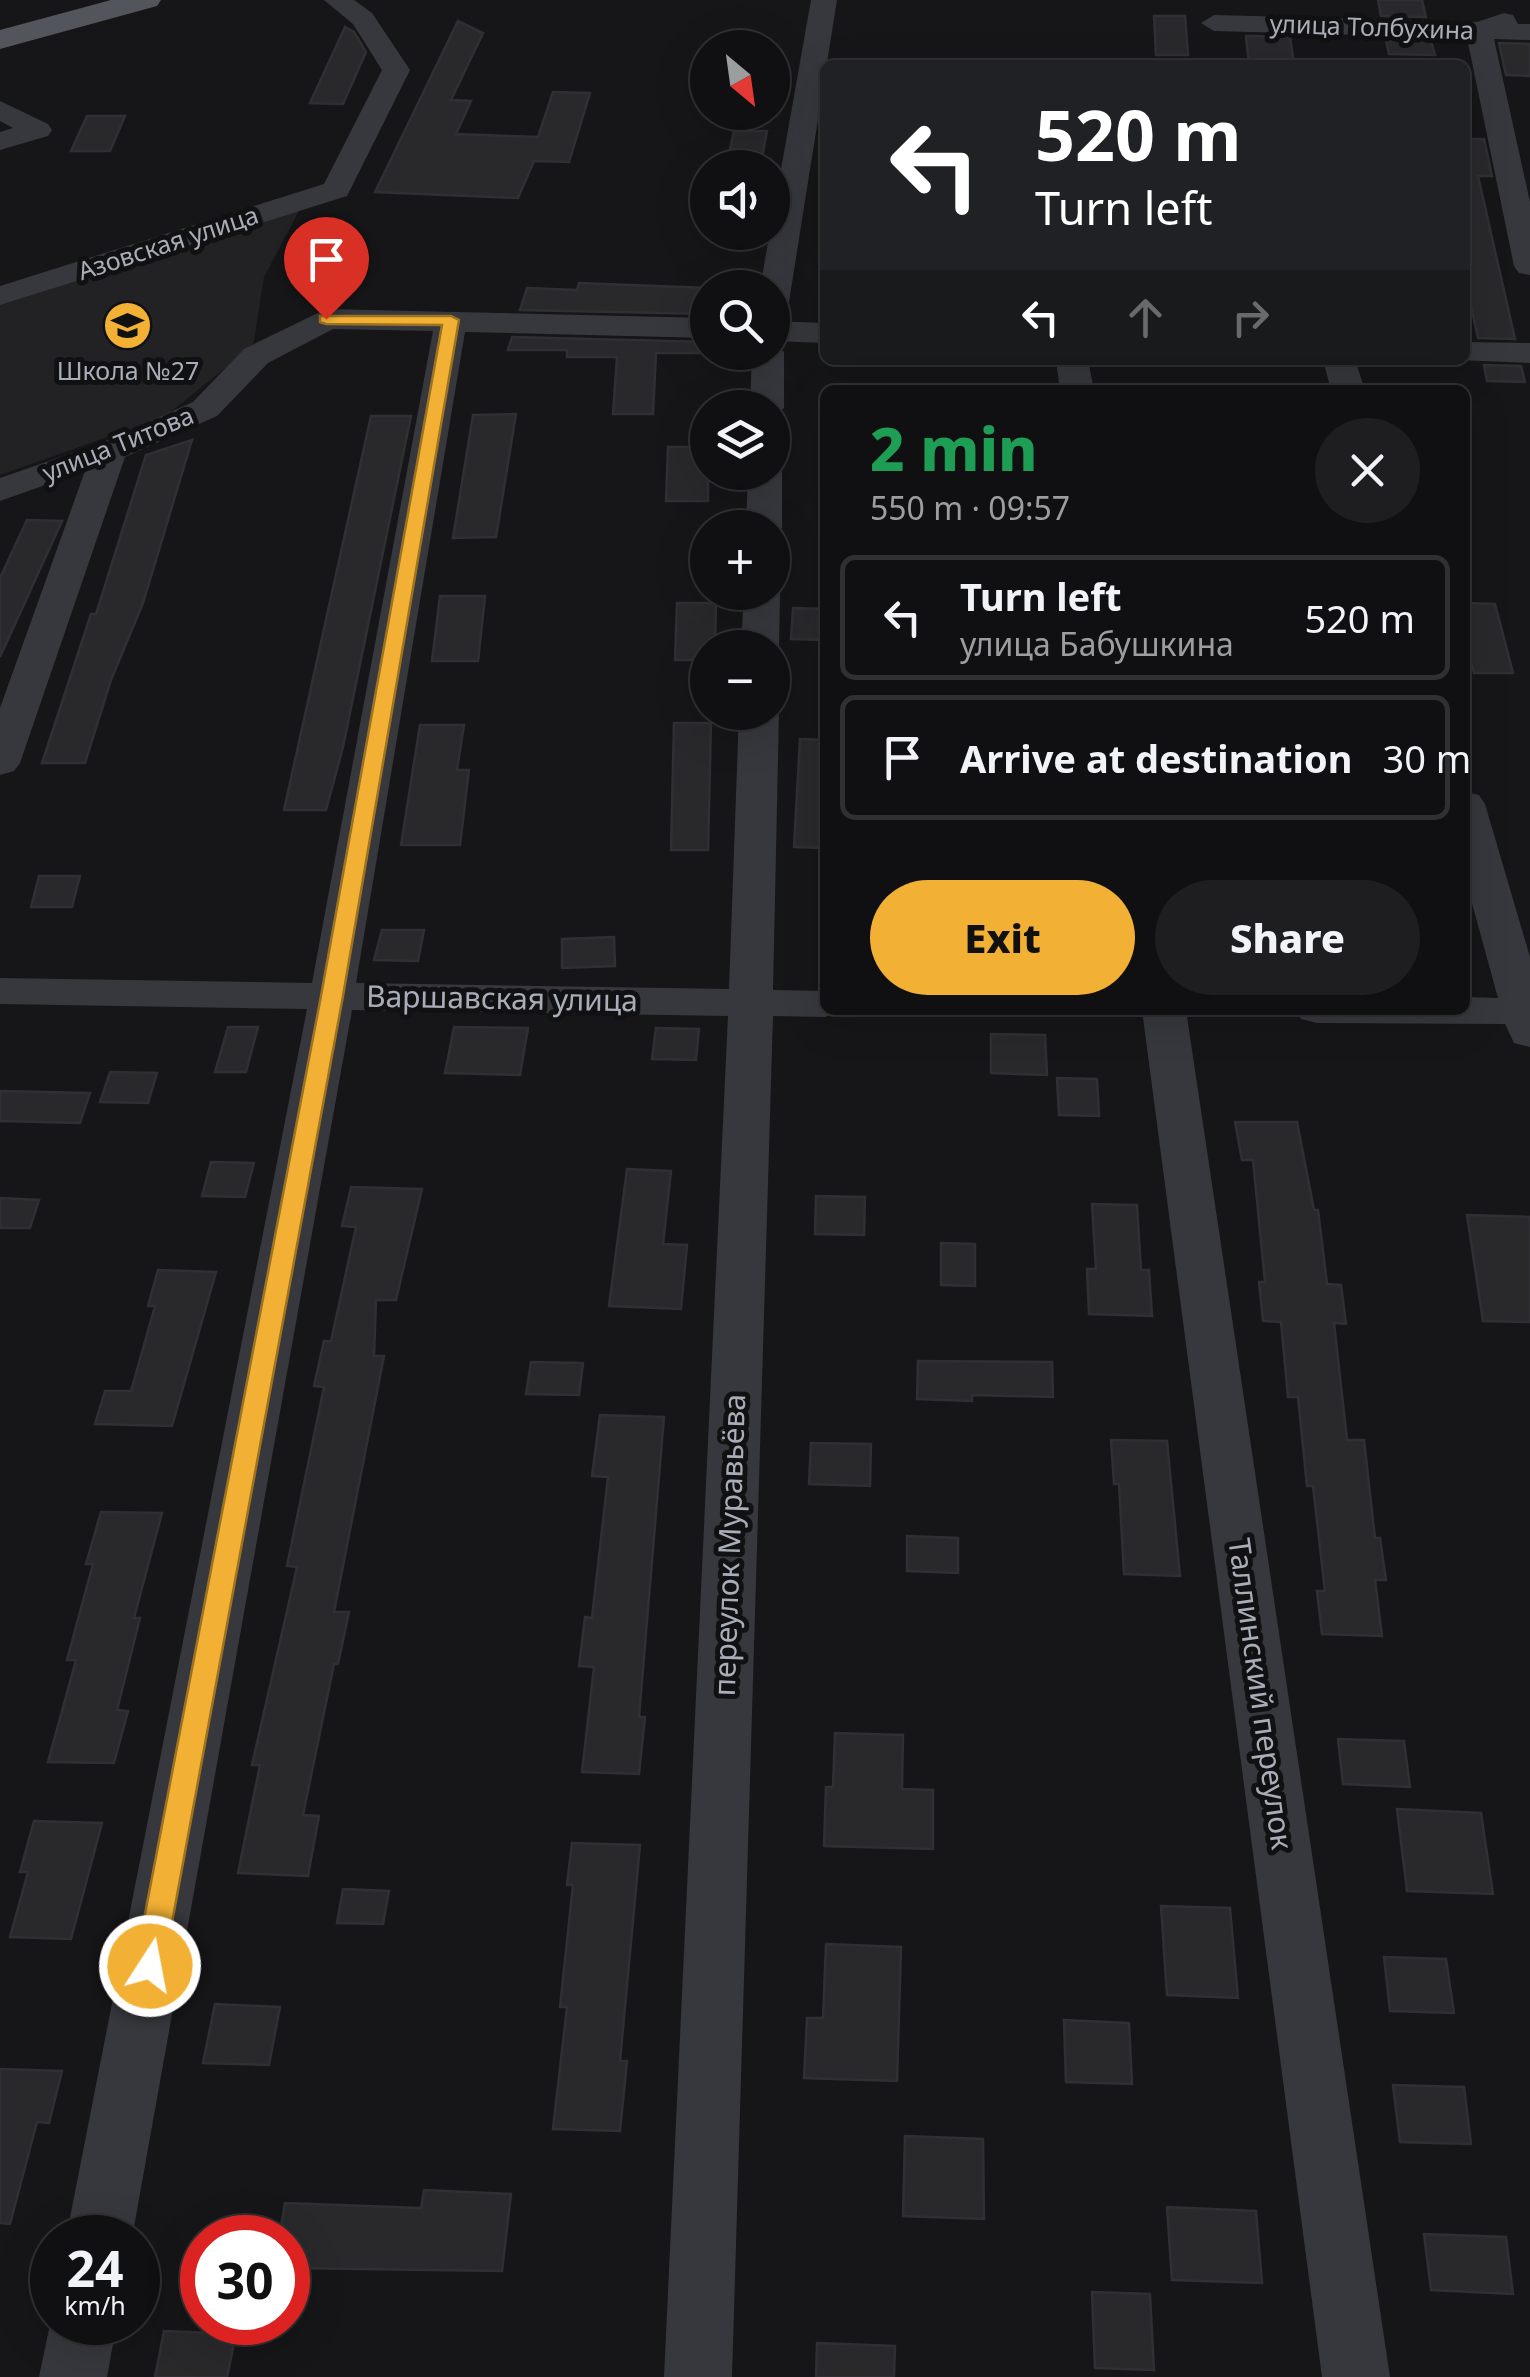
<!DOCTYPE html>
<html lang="en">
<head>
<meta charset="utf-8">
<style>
  body { margin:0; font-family:"Noto Sans",sans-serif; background:#1e1e20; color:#f1f3f6; height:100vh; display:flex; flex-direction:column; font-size:38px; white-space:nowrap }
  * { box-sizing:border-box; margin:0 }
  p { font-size:32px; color:#9c9d9f }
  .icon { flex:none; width:55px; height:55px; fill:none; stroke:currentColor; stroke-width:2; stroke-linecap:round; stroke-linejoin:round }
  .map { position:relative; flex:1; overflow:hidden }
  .drawer { position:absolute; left:820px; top:385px; width:650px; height:630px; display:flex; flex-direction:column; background:#101012; border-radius:15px; box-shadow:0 10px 40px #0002,0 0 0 2px #303032 }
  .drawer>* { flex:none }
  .hud { position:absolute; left:820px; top:60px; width:650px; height:305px; border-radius:15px; box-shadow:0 10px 40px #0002,0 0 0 2px #303032; background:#202124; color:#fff; overflow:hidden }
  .needle { width:65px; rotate:151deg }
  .tools { position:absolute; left:690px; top:30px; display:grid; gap:20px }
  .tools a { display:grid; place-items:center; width:100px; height:100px; border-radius:50%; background:#101012; box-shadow:0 10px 40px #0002,0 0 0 2px #303032; font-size:50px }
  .speed { position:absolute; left:30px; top:2215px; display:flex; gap:20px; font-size:50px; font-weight:700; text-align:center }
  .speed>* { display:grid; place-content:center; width:130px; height:130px; border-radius:50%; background:#101012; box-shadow:0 10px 40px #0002,0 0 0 2px #303032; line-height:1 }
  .speed small { font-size:25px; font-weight:400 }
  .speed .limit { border:15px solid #d22; background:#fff; color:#111 }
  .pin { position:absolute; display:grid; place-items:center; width:85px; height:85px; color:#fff; margin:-102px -42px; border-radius:50% 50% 50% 0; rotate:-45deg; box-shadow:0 0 10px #0007 }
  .pin .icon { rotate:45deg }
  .me { position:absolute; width:110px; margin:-55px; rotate:11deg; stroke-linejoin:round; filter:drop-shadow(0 0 8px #0008) }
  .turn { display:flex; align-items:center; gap:35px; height:210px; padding:0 50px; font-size:45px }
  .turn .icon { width:130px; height:130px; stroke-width:2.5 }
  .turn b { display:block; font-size:70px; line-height:85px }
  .lanes { display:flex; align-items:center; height:95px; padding:0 50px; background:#0003; justify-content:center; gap:50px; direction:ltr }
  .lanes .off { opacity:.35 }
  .round { display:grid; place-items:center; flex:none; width:105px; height:105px; border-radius:52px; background:#1e1e20 }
  .head { display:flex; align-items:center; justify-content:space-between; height:170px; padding:0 50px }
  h1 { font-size:60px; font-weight:800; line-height:75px; color:#1e9e55 }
  .cta { display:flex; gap:20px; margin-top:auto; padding:20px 50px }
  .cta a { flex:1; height:115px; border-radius:60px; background:#f2b134; color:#111; font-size:40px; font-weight:800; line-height:115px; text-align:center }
  .cta a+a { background:#1e1e20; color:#f1f3f6 }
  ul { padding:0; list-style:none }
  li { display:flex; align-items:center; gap:30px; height:125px; margin:0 20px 15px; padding:0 30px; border:5px solid #303032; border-radius:15px }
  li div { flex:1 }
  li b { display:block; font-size:38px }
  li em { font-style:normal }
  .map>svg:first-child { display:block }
  .built { fill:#222225 }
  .building { fill:#29292c; stroke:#303034; stroke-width:2.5 }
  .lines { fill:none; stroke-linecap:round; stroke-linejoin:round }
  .minor { fill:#37383d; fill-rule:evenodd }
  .major { fill:#53555c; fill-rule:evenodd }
  .route { fill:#f2b134; stroke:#9d7322; stroke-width:2.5 }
  .labels { text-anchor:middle; stroke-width:10; stroke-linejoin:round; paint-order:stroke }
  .far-street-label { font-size:25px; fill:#a8adb8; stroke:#111113 }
  .far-poi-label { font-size:25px; fill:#a8adb8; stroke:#111113 }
  .street-label { font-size:30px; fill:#a8adb8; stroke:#111113 }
</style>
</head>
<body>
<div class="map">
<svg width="1530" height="2377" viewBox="0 0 1530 2377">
  <rect width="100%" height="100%" fill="#161618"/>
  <path class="built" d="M300,209L264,277L253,346L164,417L0,475V304Z"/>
  <g class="building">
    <path d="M1378,0H1422L1426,17L1381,16Z"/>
    <path d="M1154,16H1185L1188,55H1156Z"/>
    <path d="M458,21L483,33L451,100L471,101L456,134L538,137L553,92L590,93L569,162L534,161L518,198L375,192Z"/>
    <path d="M345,27L354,32L366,52L343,104L310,103Z"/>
    <path d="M1246,36L1290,37L1294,65H1249Z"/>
    <path d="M1386,40L1431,41L1435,55L1389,54Z"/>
    <path d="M1499,43L1530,44V76L1506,75Z"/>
    <path d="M87,116H125L110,151H71Z"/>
    <path d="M734,131H767L760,168H726Z"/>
    <path d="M1465,139H1484L1492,176H1478L1515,339L1478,338L1465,278Z"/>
    <path d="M579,283L708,288V314L520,310L527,288L577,290Z"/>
    <path d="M512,337L708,342V353H656L653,414H613L617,357H567V350H508Z"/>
    <path d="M1484,365L1521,366L1525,382L1487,381Z"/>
    <path d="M516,414L496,537L453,538L473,415Z"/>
    <path d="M371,416H411L343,747L326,810H284Z"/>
    <path d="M192,440L143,603L111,680L85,763H42L91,614H96L146,455Z"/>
    <path d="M668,447H708V501H666Z"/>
    <path d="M27,520L62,521L0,657V578Z"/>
    <path d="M440,596H485L478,661H432Z"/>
    <path d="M677,603H716L715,648H708V660H675Z"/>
    <path d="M1465,603L1495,604L1513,673H1474L1465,639Z"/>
    <path d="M793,608L825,609V640L791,639Z"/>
    <path d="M674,723H711L708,850H671Z"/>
    <path d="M420,725H464L457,770H469L460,845H401Z"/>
    <path d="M800,739L825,740V848L794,847Z"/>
    <path d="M39,876H80L72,907H31Z"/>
    <path d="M382,930H424L418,961L374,960Z"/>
    <path d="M614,937L615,966L562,968V939Z"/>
    <path d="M228,1027H258L246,1072H215Z"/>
    <path d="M454,1027L528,1028L520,1075L445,1073Z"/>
    <path d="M656,1028L699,1029L696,1060L652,1059Z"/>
    <path d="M991,1034L1045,1035L1047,1075L991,1073Z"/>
    <path d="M110,1072L157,1073L148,1103L100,1102Z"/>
    <path d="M1057,1078L1097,1079L1099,1116L1059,1115Z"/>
    <path d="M0,1091L90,1093L80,1123L0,1121Z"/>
    <path d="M1235,1122H1297L1314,1210H1318L1327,1284L1341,1285L1346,1324L1334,1323L1347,1440H1364L1375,1538H1380L1386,1580H1375L1382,1636L1322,1634L1317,1591H1325L1313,1486H1307L1298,1397H1288L1281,1322L1263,1321L1259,1282H1265L1253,1160H1242Z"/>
    <path d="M211,1162L254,1163L245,1197L202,1196Z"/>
    <path d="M627,1169L671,1171L663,1244L687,1245L681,1309L609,1306Z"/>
    <path d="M351,1187L422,1189L396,1300H376L374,1356H384L334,1612H349L338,1664H334L303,1815L319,1816L308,1876L238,1873L260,1765H252L297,1567L287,1566L324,1387L314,1386L324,1341H331L356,1227L342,1226Z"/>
    <path d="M816,1196L865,1197L864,1235L815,1234Z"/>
    <path d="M0,1198L39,1200L30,1228H0Z"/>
    <path d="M1092,1204L1137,1205L1141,1270H1149L1152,1316L1089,1314L1087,1269H1096Z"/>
    <path d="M1467,1215L1530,1217V1322L1483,1321Z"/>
    <path d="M941,1243L975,1244V1286L941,1285Z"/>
    <path d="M158,1270L216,1272L172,1426L95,1424L105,1391H131L155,1306H148Z"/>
    <path d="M918,1361L1052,1362L1053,1397L972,1395V1401L917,1399Z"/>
    <path d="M531,1362L583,1363L579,1395L526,1394Z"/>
    <path d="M600,1415L664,1417L639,1717H645L639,1774L582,1772L594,1667L579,1666L585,1617L592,1618L608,1477L592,1476Z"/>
    <path d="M1111,1440L1167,1441L1180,1576L1124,1574L1119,1484H1114Z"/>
    <path d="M811,1443L871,1444L870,1486L809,1484Z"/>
    <path d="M101,1512L162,1513L134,1618H140L117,1710L128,1711L114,1763L48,1762L76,1660H67L93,1564H86Z"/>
    <path d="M907,1536L958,1538V1573L907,1571Z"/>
    <path d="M835,1733L903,1735L902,1789L933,1790V1849L824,1846L826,1787H833Z"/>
    <path d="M1338,1739L1404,1741L1410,1787L1343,1784Z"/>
    <path d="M1397,1809L1481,1813L1493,1894L1407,1891Z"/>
    <path d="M34,1821L102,1823L71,1939L10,1937L28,1872H20Z"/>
    <path d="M572,1843L640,1845L620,2061H627L620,2131L553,2129L567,2007H560L573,1885H567Z"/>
    <path d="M343,1889L389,1891L383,1924L337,1923Z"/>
    <path d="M1161,1906L1230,1908L1238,1998L1167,1995Z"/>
    <path d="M826,1944L901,1947L897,2081L804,2078L807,2018H823Z"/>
    <path d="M1384,1957L1446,1959L1454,2013L1390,2011Z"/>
    <path d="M215,2004L280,2007L269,2065L203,2063Z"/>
    <path d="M1064,2020L1129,2023L1132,2084L1066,2082Z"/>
    <path d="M0,2069L62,2071L49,2123L37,2122L10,2224L0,2223Z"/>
    <path d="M1393,2085L1464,2087L1471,2144L1400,2142Z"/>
    <path d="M905,2136L983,2139L984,2219L903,2216Z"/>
    <path d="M424,2190L511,2194L502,2271L288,2268V2238H279L285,2203L421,2208Z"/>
    <path d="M1167,2207L1256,2211L1262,2283L1172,2280Z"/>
    <path d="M1424,2234L1506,2237L1513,2294L1431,2290Z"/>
    <path d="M1092,2292L1150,2294L1154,2370L1095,2368Z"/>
    <path d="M164,2331L236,2334L227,2377H155Z"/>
    <path d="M817,2343L895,2346L894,2377H816Z"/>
  </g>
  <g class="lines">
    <g class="minor">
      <path d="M324,0H354L372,13L410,70L347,196L0,305V286L324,184L382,70L353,24Z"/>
      <path d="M811,0H837L788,308L783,315L772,317V288H760Z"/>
      <path d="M1504,13L1513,15L1518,24H1530V40L1494,39L1530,202V275L1519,273L1514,266L1467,38L1214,31L1201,23L1214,15L1477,22Z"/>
      <path d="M0,101L48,124L52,130L48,136L0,150V132L13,128L0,121Z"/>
      <path d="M326,309L708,318V338L465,332L356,983L729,989L739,712H772V704L779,712L773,990L825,991V1010H843L825,1017L773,1016L732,2377H664L728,1016L352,1010L132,2238H66L307,1009L0,1004V978L312,983L433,331L333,329L268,363L217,416L125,457L20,763L14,771L0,775V708L85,471L0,501V478L98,444L193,402L244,349Z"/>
      <path d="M772,321L825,323V343L772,341Z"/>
      <path d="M1465,342L1530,343V363L1458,360H1465Z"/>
      <path d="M772,343L784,352V408L772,417V408H750L752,352H772Z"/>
      <path d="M1056,360H1088L1094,390H1060Z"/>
      <path d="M1323,360H1355L1365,390H1331Z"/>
      <path d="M772,463L782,472V528L772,537V528H746L748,472H772Z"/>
      <path d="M772,584L780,592L779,648L772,656V648H741L744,592H772Z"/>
      <path d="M1465,792L1479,795L1485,804L1530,957V1047L1514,1043L1505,1024L1317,1023L1301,1019L1295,1010H1465V997L1498,998L1465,878Z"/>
      <path d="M1142,1010H1186L1390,2377H1322Z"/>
      <path d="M52,2315V2322H117L107,2377H39Z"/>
    </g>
    <path class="major" d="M111,0H161L157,6L0,49V30Z"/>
  </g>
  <path class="route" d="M320,316H451L459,320L343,996L164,1966L160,1974L150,1978L139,1974L135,1966L321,996L442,325L326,324L320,322Z"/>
  <defs>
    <symbol id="school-disc" viewBox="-11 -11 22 22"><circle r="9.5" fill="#f2b134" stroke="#111113"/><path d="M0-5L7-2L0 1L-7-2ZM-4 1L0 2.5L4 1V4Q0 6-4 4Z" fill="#111"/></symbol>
  </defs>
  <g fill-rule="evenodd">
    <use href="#school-disc" x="100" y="298" width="55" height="55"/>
  </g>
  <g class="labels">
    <g class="far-street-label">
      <text transform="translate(1372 27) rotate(2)" y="9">улица Толбухина</text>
      <text transform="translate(168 243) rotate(-18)" y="9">Азовская улица</text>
      <text transform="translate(118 444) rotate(-22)" y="9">улица Титова</text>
    </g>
    <g class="far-poi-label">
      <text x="128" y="380">Школа №27</text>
    </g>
    <g class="street-label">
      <text transform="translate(502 999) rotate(1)" y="10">Варшавская улица</text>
      <text transform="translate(730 1545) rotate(-88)" y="10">переулок Муравьёва</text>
      <text transform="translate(1260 1694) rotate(82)" y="10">Таллинский переулок</text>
    </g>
  </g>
</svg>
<div class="tools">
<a><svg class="needle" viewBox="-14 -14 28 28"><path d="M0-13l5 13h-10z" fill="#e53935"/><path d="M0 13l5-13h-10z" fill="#9c9d9f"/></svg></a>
<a><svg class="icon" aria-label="sound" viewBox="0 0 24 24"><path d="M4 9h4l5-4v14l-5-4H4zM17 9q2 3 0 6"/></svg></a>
<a><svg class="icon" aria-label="search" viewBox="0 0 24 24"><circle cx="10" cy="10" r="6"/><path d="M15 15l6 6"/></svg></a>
<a><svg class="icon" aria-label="layers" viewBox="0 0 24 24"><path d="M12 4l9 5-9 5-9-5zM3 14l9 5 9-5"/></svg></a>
<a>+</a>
<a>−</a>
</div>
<div class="speed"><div>24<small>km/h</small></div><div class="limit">30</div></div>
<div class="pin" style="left:326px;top:319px;background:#d93025"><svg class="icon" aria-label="arrive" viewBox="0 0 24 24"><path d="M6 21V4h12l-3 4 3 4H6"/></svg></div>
<svg class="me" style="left:150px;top:1966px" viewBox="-20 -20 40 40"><circle r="17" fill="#f2b134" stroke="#fff" stroke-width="3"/><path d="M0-11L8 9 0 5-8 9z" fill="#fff"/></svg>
<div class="hud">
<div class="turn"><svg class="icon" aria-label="left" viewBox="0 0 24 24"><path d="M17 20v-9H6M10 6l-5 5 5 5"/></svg><div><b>520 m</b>Turn left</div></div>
<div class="lanes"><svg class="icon" aria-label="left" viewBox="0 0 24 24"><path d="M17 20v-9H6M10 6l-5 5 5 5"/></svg><svg class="icon off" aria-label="ahead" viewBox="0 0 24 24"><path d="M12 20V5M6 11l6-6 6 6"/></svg><svg class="icon off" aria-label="right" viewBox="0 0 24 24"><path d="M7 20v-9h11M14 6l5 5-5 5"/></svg></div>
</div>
<section class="drawer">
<div class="head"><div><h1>2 min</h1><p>550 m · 09:57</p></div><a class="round"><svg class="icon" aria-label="close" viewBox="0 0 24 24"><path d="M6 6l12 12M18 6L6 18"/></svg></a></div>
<ul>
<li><svg class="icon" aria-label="left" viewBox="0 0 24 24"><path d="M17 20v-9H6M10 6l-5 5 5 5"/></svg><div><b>Turn left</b><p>улица Бабушкина</p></div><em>520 m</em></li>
<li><svg class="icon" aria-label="arrive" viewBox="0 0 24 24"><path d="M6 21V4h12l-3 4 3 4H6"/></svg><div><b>Arrive at destination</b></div><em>30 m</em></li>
</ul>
<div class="cta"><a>Exit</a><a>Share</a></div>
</section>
</div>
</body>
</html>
